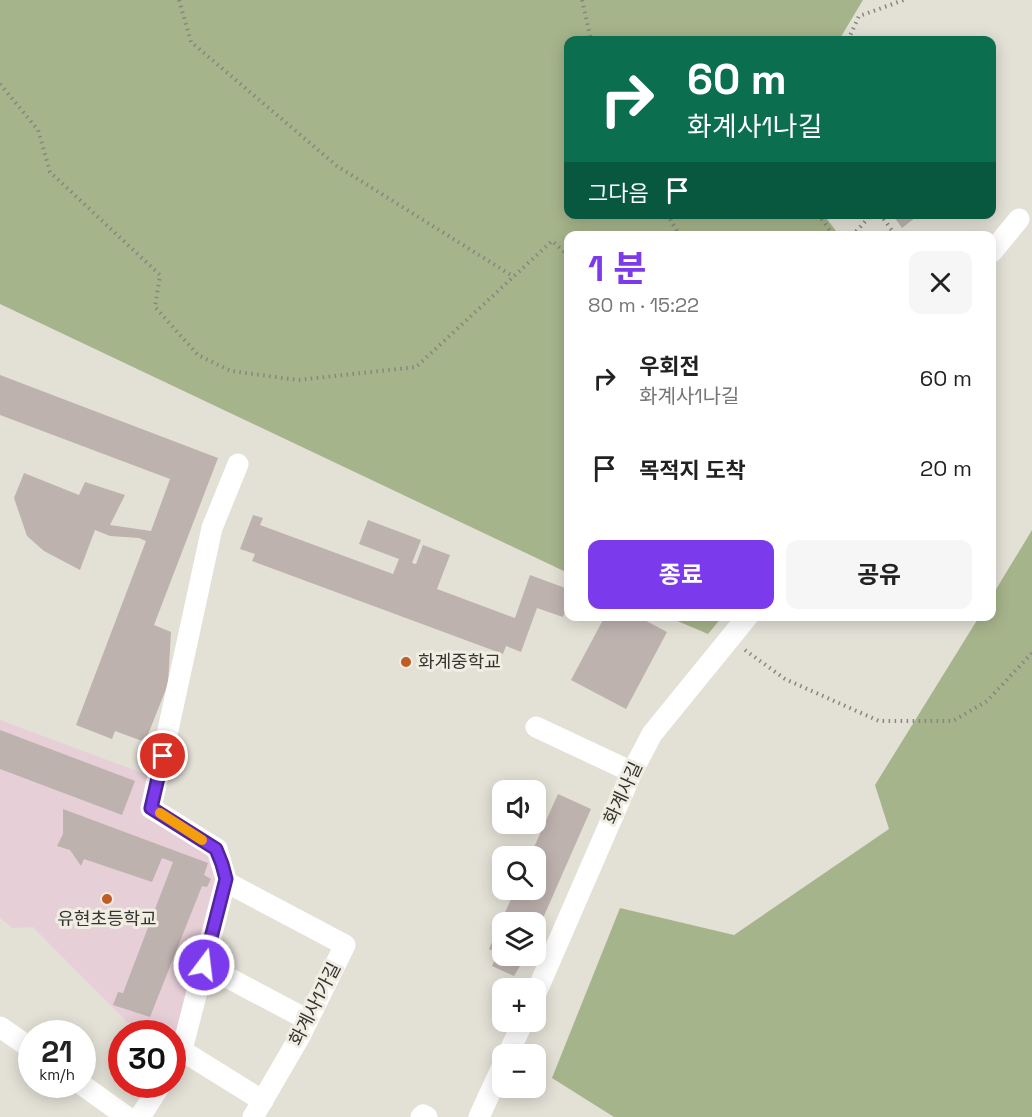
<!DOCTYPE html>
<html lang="ko">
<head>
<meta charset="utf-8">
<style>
  body { margin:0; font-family:"Space Grotesk","Noto Sans KR",sans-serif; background:#f6f6f6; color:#222; height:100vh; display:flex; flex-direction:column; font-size:22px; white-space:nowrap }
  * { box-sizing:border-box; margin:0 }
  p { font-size:20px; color:#767676 }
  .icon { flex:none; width:33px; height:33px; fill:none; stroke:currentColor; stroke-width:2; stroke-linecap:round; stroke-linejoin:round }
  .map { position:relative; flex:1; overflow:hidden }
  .panel { position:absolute; left:564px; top:231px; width:432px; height:390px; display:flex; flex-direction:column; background:#fff; border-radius:12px; box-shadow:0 3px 15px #0003 }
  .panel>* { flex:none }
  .top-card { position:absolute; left:564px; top:36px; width:432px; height:183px; border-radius:12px; box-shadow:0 3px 15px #0003; background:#0b6e4f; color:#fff; overflow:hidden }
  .controls { position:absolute; left:492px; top:780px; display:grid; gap:12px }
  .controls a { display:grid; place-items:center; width:54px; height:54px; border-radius:12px; background:#fff; box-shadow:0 3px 15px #0003; font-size:30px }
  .speed { position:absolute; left:18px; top:1020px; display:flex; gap:12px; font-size:30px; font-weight:700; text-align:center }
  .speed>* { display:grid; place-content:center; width:78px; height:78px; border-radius:50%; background:#fff; box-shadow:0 3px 15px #0003; line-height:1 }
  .speed small { font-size:15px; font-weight:400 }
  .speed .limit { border:9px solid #d22; background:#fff; color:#111 }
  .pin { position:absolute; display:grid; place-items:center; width:51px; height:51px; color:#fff; margin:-26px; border:3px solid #fff; border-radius:50%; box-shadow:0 2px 6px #0007 }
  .me { position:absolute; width:66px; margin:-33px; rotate:15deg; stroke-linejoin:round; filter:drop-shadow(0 0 4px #0008) }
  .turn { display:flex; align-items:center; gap:21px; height:126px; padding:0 24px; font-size:27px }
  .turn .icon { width:78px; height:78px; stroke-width:2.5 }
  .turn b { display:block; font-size:42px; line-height:51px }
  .then { display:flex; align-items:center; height:57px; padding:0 24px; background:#0003; gap:12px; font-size:22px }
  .round { display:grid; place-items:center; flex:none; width:63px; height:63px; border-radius:12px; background:#f6f6f6 }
  .summary { display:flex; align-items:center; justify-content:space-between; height:102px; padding:0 24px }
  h1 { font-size:36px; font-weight:700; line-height:45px; color:#7c3aed }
  .action { display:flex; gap:12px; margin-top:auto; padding:12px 24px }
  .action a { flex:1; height:69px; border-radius:12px; background:#7c3aed; color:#fff; font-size:24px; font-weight:700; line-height:69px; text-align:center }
  .action a+a { background:#f6f6f6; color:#222 }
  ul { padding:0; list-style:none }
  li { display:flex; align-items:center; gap:18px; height:90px; padding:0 24px }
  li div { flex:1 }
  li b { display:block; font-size:22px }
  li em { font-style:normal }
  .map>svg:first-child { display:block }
  .education { fill:#e7cfd8 }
  .green { fill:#a6b48b }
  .building { fill:#beb2ae }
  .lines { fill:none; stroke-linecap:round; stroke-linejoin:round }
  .path { stroke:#88867f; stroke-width:4; stroke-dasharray:1.5 4.5; stroke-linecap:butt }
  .minor { stroke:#fff; stroke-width:21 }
  .route-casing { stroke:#51269a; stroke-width:15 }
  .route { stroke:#7c3aed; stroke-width:10 }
  .slow { stroke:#f59e0b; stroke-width:10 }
  .poi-dot { fill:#c05c25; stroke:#f0ede3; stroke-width:2 }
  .labels { text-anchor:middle; stroke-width:6; stroke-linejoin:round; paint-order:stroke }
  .poi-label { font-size:18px; fill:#353430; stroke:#f0ede3; text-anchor:start }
  .street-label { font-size:18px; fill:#353430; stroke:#f0ede3 }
</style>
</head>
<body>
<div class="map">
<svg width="1032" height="1117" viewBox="0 0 1032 1117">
  <rect width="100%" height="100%" fill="#e3e0d6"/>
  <path class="education" d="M0,720L150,776L142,816L213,852L219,880L173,1043L172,1034L150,1033L127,1022L33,927L13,928L0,918Z"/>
  <g class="green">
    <path d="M0,0H863L839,40H568V214L824,215L839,235L568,236V573L0,304Z"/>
    <path d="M1032,530V1117H614L552,1078L620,908L734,935L889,829L875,785L979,617L992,616V596Z"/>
    <path d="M668,617H722L708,634Z"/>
  </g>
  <g class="building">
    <path d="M892,214H920L902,228Z"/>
    <path d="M0,375L218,458L154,625L171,632L168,684L145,742L115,731L112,739L76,725L146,541L139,538L110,536L95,530L80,570L44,551L27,536L14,498L24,473L79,495L85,482L125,495L110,525L151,531L170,479L0,415Z"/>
    <path d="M253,515L263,518L260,525L393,574L399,559L359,544L368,520L421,540L412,563L416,564L423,545L450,555L437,589L515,618L530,575L568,589V603L563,617L537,608L521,652L506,646L503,654L252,561L255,554L240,549Z"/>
    <path d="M605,616H637L667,632L626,709L571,680Z"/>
    <path d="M0,730L135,781L122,815L0,769Z"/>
    <path d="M558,794L591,809L536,934V922H502V956H526L514,976L492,966L498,953L489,949L515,890H536V856H530Z"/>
    <path d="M63,809L208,863L204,875L211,879L207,887L202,886L150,1017L113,1005L118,992L123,993L173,862L162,858L152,882L84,859L81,866L70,850L57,846L63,834Z"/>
  </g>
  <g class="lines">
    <g class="path">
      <path d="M179,0L191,42L337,166L514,277"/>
      <path d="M582,0L591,40"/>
      <path d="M848,40L859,16L904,0"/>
      <path d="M0,84L38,130L50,172L160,275L155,307L198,355L231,371L298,380L416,367L552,241L568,255"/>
      <path d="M667,214L680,236"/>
      <path d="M818,214L834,236"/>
      <path d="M880,214L896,236"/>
      <path d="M852,236L872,214"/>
      <path d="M745,650L785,679L879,721H953L987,701L1032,653"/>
    </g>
    <g class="minor">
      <path d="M992,252L1019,219"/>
      <path d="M536,727L632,772"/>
      <path d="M226,882L345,945L299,1038L253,1117"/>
      <path d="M204,965L308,1020"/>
      <path d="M536,993L632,772L652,734L748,616"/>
      <path d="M0,1027L32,1049"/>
      <path d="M181,1050L263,1101"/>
      <path d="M508,1054L523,1022"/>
      <path d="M172,1067L184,1042L226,879L217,849L151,808L212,528L238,464"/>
      <path d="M81,1084L127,1117"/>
      <path d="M140,1117L161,1084"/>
      <path d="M421,1117L423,1115L427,1117"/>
      <path d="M479,1117L502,1067"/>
    </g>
  </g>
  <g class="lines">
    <defs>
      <path id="route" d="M163,756L151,808L216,849L222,864L226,879L204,965"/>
    </defs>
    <use href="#route" class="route-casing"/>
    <use href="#route" class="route"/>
    <path class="slow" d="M160,813L202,840"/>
  </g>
  <g class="poi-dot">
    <circle cx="406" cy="662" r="6"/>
    <circle cx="107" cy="899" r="6"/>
  </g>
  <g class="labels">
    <g class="poi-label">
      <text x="418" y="668">화계중학교</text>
      <text x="107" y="925" text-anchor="middle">유현초등학교</text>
    </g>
    <g class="street-label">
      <text transform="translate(623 793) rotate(-65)" y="6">화계사길</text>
      <text transform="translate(315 1004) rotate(-63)" y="6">화계사1가길</text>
    </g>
  </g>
</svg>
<div class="controls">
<a><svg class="icon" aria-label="sound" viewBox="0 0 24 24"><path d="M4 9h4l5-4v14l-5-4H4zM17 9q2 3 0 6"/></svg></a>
<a><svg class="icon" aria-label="search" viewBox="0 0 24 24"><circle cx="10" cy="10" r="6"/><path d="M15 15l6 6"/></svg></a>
<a><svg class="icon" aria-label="layers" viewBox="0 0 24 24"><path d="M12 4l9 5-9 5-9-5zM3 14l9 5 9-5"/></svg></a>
<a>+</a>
<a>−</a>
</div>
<div class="speed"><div>21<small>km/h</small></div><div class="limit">30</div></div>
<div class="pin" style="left:163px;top:756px;background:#d93025"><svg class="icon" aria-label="arrive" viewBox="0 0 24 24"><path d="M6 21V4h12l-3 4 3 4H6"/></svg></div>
<svg class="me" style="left:204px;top:965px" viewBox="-20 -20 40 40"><circle r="17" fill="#7c3aed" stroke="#fff" stroke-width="3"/><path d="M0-11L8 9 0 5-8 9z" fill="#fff"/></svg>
<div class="top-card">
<div class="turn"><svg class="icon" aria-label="right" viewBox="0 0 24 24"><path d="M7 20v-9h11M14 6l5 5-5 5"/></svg><div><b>60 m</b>화계사1나길</div></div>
<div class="then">그다음<svg class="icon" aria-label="arrive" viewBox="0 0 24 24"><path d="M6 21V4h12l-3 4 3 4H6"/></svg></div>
</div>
<section class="panel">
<div class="summary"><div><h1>1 분</h1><p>80 m · 15:22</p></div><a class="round"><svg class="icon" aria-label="close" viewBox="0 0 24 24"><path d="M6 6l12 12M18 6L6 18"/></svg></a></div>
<ul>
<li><svg class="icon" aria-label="right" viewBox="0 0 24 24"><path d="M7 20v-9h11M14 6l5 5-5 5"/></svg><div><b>우회전</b><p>화계사1나길</p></div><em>60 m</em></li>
<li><svg class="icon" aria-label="arrive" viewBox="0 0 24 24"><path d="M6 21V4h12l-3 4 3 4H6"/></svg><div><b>목적지 도착</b></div><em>20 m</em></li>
</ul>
<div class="action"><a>종료</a><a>공유</a></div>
</section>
</div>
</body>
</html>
